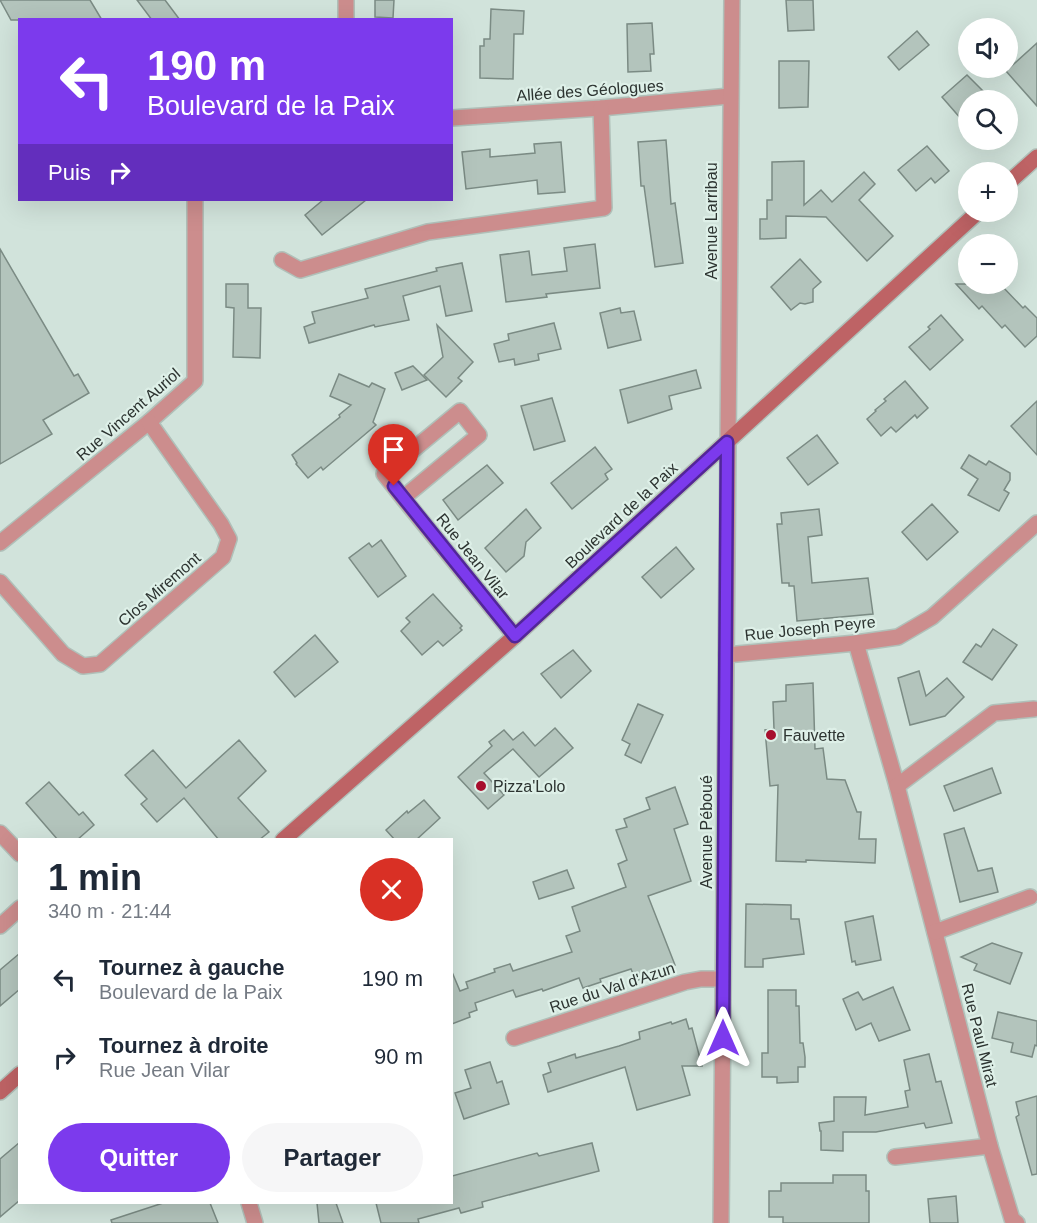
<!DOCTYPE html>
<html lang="fr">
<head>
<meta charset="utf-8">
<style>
  body { margin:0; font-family:Helvetica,sans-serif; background:#f6f6f7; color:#1f2937; height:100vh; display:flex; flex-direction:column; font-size:22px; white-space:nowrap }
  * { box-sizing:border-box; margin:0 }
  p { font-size:20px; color:#747a83 }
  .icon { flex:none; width:33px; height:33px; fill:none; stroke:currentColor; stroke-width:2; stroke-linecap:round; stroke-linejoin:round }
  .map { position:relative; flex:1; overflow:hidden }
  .side { position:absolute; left:18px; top:838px; width:435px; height:366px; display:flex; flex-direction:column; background:#fff; border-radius:0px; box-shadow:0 6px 24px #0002 }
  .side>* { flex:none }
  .top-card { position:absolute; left:18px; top:18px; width:435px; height:183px; border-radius:0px; box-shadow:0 6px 24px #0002; background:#7c3aed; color:#fff; overflow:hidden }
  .tools { position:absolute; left:958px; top:18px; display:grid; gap:12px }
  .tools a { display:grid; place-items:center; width:60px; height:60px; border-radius:50%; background:#fff; box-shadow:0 6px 24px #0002; font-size:30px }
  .pin { position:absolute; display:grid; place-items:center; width:51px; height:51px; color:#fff; margin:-62px -26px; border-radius:50% 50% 50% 0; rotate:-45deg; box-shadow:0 0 6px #0007 }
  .pin .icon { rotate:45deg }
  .me { position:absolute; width:66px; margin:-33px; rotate:0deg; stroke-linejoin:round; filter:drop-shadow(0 0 4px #0008) }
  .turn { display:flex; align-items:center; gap:21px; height:126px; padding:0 30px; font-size:27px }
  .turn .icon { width:78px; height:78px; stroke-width:2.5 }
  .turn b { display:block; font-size:42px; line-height:51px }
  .then { display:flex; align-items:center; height:57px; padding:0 30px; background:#0003; gap:12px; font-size:22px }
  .round { display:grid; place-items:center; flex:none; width:63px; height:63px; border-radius:32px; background:#f6f6f7 }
  .headline { display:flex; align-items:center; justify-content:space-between; height:102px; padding:0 30px }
  h1 { font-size:36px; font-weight:700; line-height:45px }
  .action { display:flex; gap:12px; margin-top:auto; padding:12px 30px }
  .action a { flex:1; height:69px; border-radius:36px; background:#7c3aed; color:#fff; font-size:24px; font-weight:700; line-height:69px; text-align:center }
  .action a+a { background:#f6f6f7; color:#1f2937 }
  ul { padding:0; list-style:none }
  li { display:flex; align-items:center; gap:18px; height:78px; padding:0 30px }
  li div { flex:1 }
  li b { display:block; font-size:22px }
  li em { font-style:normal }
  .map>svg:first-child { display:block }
  .building { fill:#b3c4bc; stroke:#7b8b84; stroke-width:1.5 }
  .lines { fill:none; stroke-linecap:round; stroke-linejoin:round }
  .minor-casing { stroke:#b0c0b9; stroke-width:18 }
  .tertiary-casing { stroke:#b0c0b9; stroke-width:18 }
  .secondary-casing { stroke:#b0c0b9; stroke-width:18 }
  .minor { stroke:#cc8d8d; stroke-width:15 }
  .tertiary { stroke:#cc8d8d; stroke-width:15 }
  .secondary { stroke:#be6365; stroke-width:15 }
  .route-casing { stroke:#51269a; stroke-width:15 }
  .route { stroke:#7c3aed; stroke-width:10 }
  .poi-dot { fill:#a70e2d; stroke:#def0e8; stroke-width:2 }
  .labels { text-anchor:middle; stroke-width:4.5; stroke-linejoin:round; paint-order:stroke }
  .street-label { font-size:16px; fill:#2d3431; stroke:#def0e8 }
  .poi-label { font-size:16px; fill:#2d3431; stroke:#def0e8; text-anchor:start }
</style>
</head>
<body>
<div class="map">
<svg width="1037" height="1223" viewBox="0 0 1037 1223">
  <rect width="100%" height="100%" fill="#d1e3db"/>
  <g class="building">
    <path d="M0,0H90L102,20H11Z"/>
    <path d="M137,0H165L180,20H152Z"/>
    <path d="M375,0H394L393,18L375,17Z"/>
    <path d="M786,0H813L814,30L788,31Z"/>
    <path d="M491,9L524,11L523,34H514L513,79L480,78V46H484V39H490Z"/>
    <path d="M652,23L654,54H650L651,71L628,72L627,24Z"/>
    <path d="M917,31L929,45L899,70L888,57Z"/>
    <path d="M1037,43V106L1006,71Z"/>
    <path d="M779,61H809L808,107L779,108Z"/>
    <path d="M967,75L992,100H969V128L942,97Z"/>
    <path d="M666,140L671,204L675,203L683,263L655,267L644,186H641L638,142Z"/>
    <path d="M561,142L565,192L538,194L537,180L466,189L462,152L490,149V157L535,153L534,144Z"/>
    <path d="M927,146L949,171L935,183L931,178L916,191L898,170Z"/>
    <path d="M804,161V205L821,190L832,202L864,172L875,184L859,200L893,236L867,261L826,217L786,216V238L760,239V219H767V200H772V162Z"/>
    <path d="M323,200H366L322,235L305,215Z"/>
    <path d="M595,244L600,288L546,294L547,297L506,302L500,255L529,251L532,275L567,271L564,248Z"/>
    <path d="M0,249L74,376L78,374L89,393L43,420L52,434L0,464Z"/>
    <path d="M800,259L821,282L813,289V302L805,304L800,303L791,310L771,287Z"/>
    <path d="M462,263L472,311L446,316L440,286L403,296L409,320L375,327L374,325L309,343L304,327L315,323L312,312L368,298L365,289L437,271L436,268Z"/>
    <path d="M226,284H248V308H261L260,358L233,357L234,308L226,307Z"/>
    <path d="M956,284H1000L1023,308L1025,306L1037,318V336L1025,347L1005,325L1002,328L982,306L979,309Z"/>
    <path d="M620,308L621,313L634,311L641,340L608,348L600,313Z"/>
    <path d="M941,315L963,340L930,370L909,347L930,329L928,327Z"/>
    <path d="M554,323L561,349L538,354L539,360L515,365L514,359L499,362L494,344L509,340L508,334Z"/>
    <path d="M437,325L473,362L458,378L462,381L446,397L424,375L443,357Z"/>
    <path d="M413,366L427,380L402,390L395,373Z"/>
    <path d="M696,370L701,388L669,396L672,409L628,423L620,390Z"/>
    <path d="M339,374L369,387L372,383L385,389L373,422L376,425L323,470L321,467L308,478L296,464L297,463L292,455L340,417L339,415L351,405L330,396Z"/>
    <path d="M905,381L928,408L917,418L915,415L896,432L891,427L881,436L867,419L876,411L875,410L886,401L884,399Z"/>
    <path d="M552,398L565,441L534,450L521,406Z"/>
    <path d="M1037,401V455L1011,426Z"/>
    <path d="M817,435L838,463L808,485L787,458Z"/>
    <path d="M595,447L612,469L605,474L608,479L572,509L551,483Z"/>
    <path d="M969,455L986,465L989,461L1010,473V480L1004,490L1009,493L999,511L968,495L978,479L961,468Z"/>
    <path d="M487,465L503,483L458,520L443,500Z"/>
    <path d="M932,504L958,532L927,560L902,532Z"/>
    <path d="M526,509L541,528L526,542L524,556L506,572L485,548Z"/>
    <path d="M819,509L822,535L808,537L812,583L868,578L873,614L797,621L794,586H789V583H782L777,524H782L781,513Z"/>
    <path d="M381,540L406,576L378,597L349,558L369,543L372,547Z"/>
    <path d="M676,547L694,569L661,598L642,577Z"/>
    <path d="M433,594L462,626L460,628L462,630L443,646L438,641L422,655L401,631L410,622L406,618Z"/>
    <path d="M993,629L1017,645L992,680L963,662L976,644L981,647Z"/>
    <path d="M315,635L338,662L295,697L274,672Z"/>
    <path d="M573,650L591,671L561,698L541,674Z"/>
    <path d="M919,671L926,696L947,678L964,697L945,716L910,725L898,678Z"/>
    <path d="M813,683L815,749L823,748L827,779L845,780L857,812H861L859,839H876L875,863L806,860V862L776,861L778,785L770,786L765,730L774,729L773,702L786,701V685Z"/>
    <path d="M638,704L663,715L641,763L625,755L630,744L622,740Z"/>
    <path d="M555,728L573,748L539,777L513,749L484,773L504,795L488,809L458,777L492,746L489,742L504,730L513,740L523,732L535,746Z"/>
    <path d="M239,740L266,771L238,798L269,832L259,840H219L184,798L157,822L141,804L147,799L125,775L153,750L186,788Z"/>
    <path d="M992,768L1001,793L954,811L944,786Z"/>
    <path d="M49,782L79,815L83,812L94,825L77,840H58L26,803Z"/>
    <path d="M675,787L688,824L674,829L691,881L648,896L675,965L636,981L631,969L600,979L601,982L583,988L579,978L543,991L542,989L516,997L513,990L475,1003L477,1010L469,1013L470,1017L452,1024V972L460,991L468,988L466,982L495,972L494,969L510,964L513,971L572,952L566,936L580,931L572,907L626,887L618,864L627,860L616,830L627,827L624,819L650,809L646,798Z"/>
    <path d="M424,800L440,818L416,840H395L386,830L407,811L408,813Z"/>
    <path d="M964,828L978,871L992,868L998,892L960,902L944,834Z"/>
    <path d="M567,870L574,888L539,899L533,882Z"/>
    <path d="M746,904L791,905V919H799L804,954L763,959V967H745Z"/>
    <path d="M873,916L881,960L856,965L855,961L852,962L845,922Z"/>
    <path d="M992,943L1022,953L1010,984L974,970L977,964L961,957Z"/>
    <path d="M20,953V989L0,1006V970Z"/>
    <path d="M893,987L910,1030L879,1041L871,1023L856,1030L843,999L858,992L863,1000Z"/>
    <path d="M768,990H796V1006H799L800,1043H803L805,1057V1067H798V1082L777,1083V1077H762V1053H768Z"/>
    <path d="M998,1012L1037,1021V1046L1035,1045L1032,1057L1011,1052L1013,1043L992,1038Z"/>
    <path d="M686,1019L689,1029L692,1028L702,1066H682L690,1095L637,1110L625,1067L548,1092L543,1075L551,1072L548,1063L575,1054L576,1058L619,1046L640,1039L639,1032L671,1022L672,1024Z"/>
    <path d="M929,1054L936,1082L941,1081L952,1123L926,1128L924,1123L876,1132H843V1151L821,1150V1131H820L819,1123L834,1121V1097H866L865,1115L908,1107L905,1091L910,1090L904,1060Z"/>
    <path d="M490,1062L497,1083L502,1081L509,1104L464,1119L455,1093L471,1088L465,1070Z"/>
    <path d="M1037,1096V1174L1032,1175L1016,1117L1019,1115L1016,1102Z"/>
    <path d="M20,1142V1200L0,1217V1159Z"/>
    <path d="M592,1143L599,1171L482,1202L483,1207L461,1213L459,1208L418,1219L419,1223H381L376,1203H452V1176L537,1153L539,1156Z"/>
    <path d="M833,1175H866V1191H869V1223H783V1217H769V1191H781V1183H833Z"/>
    <path d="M956,1196L958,1223H930L928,1199Z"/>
    <path d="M163,1203H210L218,1223H112L111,1220Z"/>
    <path d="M317,1203H336L343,1223H319Z"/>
  </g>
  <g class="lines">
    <defs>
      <g id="minor">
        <path d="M346,20V0"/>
        <path d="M452,118L601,108L730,96"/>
        <path d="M282,260L300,270L428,232L604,208L601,108"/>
        <path d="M403,498L384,474L460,411L479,435L403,498L515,636"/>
        <path d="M0,543L149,422L195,381V200"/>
        <path d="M0,582L63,654L83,666L100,664L223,557L229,539L221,524L149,422"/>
        <path d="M856,643L897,786L990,1146L1012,1219L1017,1223"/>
        <path d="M726,655L856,643L898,637L932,617L1037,523"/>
        <path d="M897,786L994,713L1034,709"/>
        <path d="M0,833L20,854"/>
        <path d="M0,926L20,908"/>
        <path d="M935,932L1030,897"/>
        <path d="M514,1038L685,982L701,979H723"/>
        <path d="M895,1157L990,1146"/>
        <path d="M249,1203L255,1223"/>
      </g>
      <path id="tertiary" d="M721,1223L732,0"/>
      <g id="secondary">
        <path d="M1008,183L1037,157"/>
        <path d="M283,840L515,636L978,212"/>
        <path d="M0,1092L20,1074"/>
      </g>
    </defs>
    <use href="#minor" class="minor-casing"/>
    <use href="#tertiary" class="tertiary-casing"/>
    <use href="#secondary" class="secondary-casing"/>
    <use href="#minor" class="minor"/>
    <use href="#tertiary" class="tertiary"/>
    <use href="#secondary" class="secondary"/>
  </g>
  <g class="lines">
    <defs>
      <path id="route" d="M394,486L515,636L727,442L723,1038"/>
    </defs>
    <use href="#route" class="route-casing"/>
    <use href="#route" class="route"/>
  </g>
  <g class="poi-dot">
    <circle cx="771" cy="735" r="6"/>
    <circle cx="481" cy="786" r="6"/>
  </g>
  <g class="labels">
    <g class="street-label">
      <text transform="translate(590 90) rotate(-4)" y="6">Allée des Géologues</text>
      <text transform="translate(711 221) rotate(-90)" y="6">Avenue Larribau</text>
      <text transform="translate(128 414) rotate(-41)" y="6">Rue Vincent Auriol</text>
      <text transform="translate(621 515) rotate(-43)" y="6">Boulevard de la Paix</text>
      <text transform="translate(473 556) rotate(51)" y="6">Rue Jean Vilar</text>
      <text transform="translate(159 589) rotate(-41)" y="6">Clos Miremont</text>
      <text transform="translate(810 628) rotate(-6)" y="6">Rue Joseph Peyre</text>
      <text transform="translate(706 832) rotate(-90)" y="6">Avenue Péboué</text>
      <text transform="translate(612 987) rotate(-18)" y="6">Rue du Val d'Azun</text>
      <text transform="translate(980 1035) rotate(76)" y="6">Rue Paul Mirat</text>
    </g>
    <g class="poi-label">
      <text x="783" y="741">Fauvette</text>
      <text x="493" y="792">Pizza'Lolo</text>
    </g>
  </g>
</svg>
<div class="tools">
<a><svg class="icon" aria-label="sound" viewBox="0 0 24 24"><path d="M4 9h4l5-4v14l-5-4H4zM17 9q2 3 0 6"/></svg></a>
<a><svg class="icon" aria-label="search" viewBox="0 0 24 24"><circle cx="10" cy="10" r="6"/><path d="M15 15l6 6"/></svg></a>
<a>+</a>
<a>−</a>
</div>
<div class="pin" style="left:394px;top:486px;background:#d93025"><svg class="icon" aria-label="arrive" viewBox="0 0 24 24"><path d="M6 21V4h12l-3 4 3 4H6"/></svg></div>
<svg class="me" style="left:723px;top:1038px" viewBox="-20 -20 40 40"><path d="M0-17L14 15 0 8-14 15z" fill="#7c3aed" stroke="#fff" stroke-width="4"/></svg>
<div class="top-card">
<div class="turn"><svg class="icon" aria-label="left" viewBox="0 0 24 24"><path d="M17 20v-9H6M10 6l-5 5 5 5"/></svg><div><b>190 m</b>Boulevard de la Paix</div></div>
<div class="then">Puis<svg class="icon" aria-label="right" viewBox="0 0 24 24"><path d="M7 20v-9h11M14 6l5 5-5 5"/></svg></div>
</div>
<section class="side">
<div class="headline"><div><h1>1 min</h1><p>340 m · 21:44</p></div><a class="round" style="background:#d93025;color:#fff"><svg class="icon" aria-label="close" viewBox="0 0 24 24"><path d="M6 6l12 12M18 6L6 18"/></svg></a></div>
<ul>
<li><svg class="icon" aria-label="left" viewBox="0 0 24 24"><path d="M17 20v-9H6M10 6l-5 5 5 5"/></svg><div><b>Tournez à gauche</b><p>Boulevard de la Paix</p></div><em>190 m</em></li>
<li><svg class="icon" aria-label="right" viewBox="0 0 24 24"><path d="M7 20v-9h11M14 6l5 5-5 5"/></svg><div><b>Tournez à droite</b><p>Rue Jean Vilar</p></div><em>90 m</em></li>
</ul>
<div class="action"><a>Quitter</a><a>Partager</a></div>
</section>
</div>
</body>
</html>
